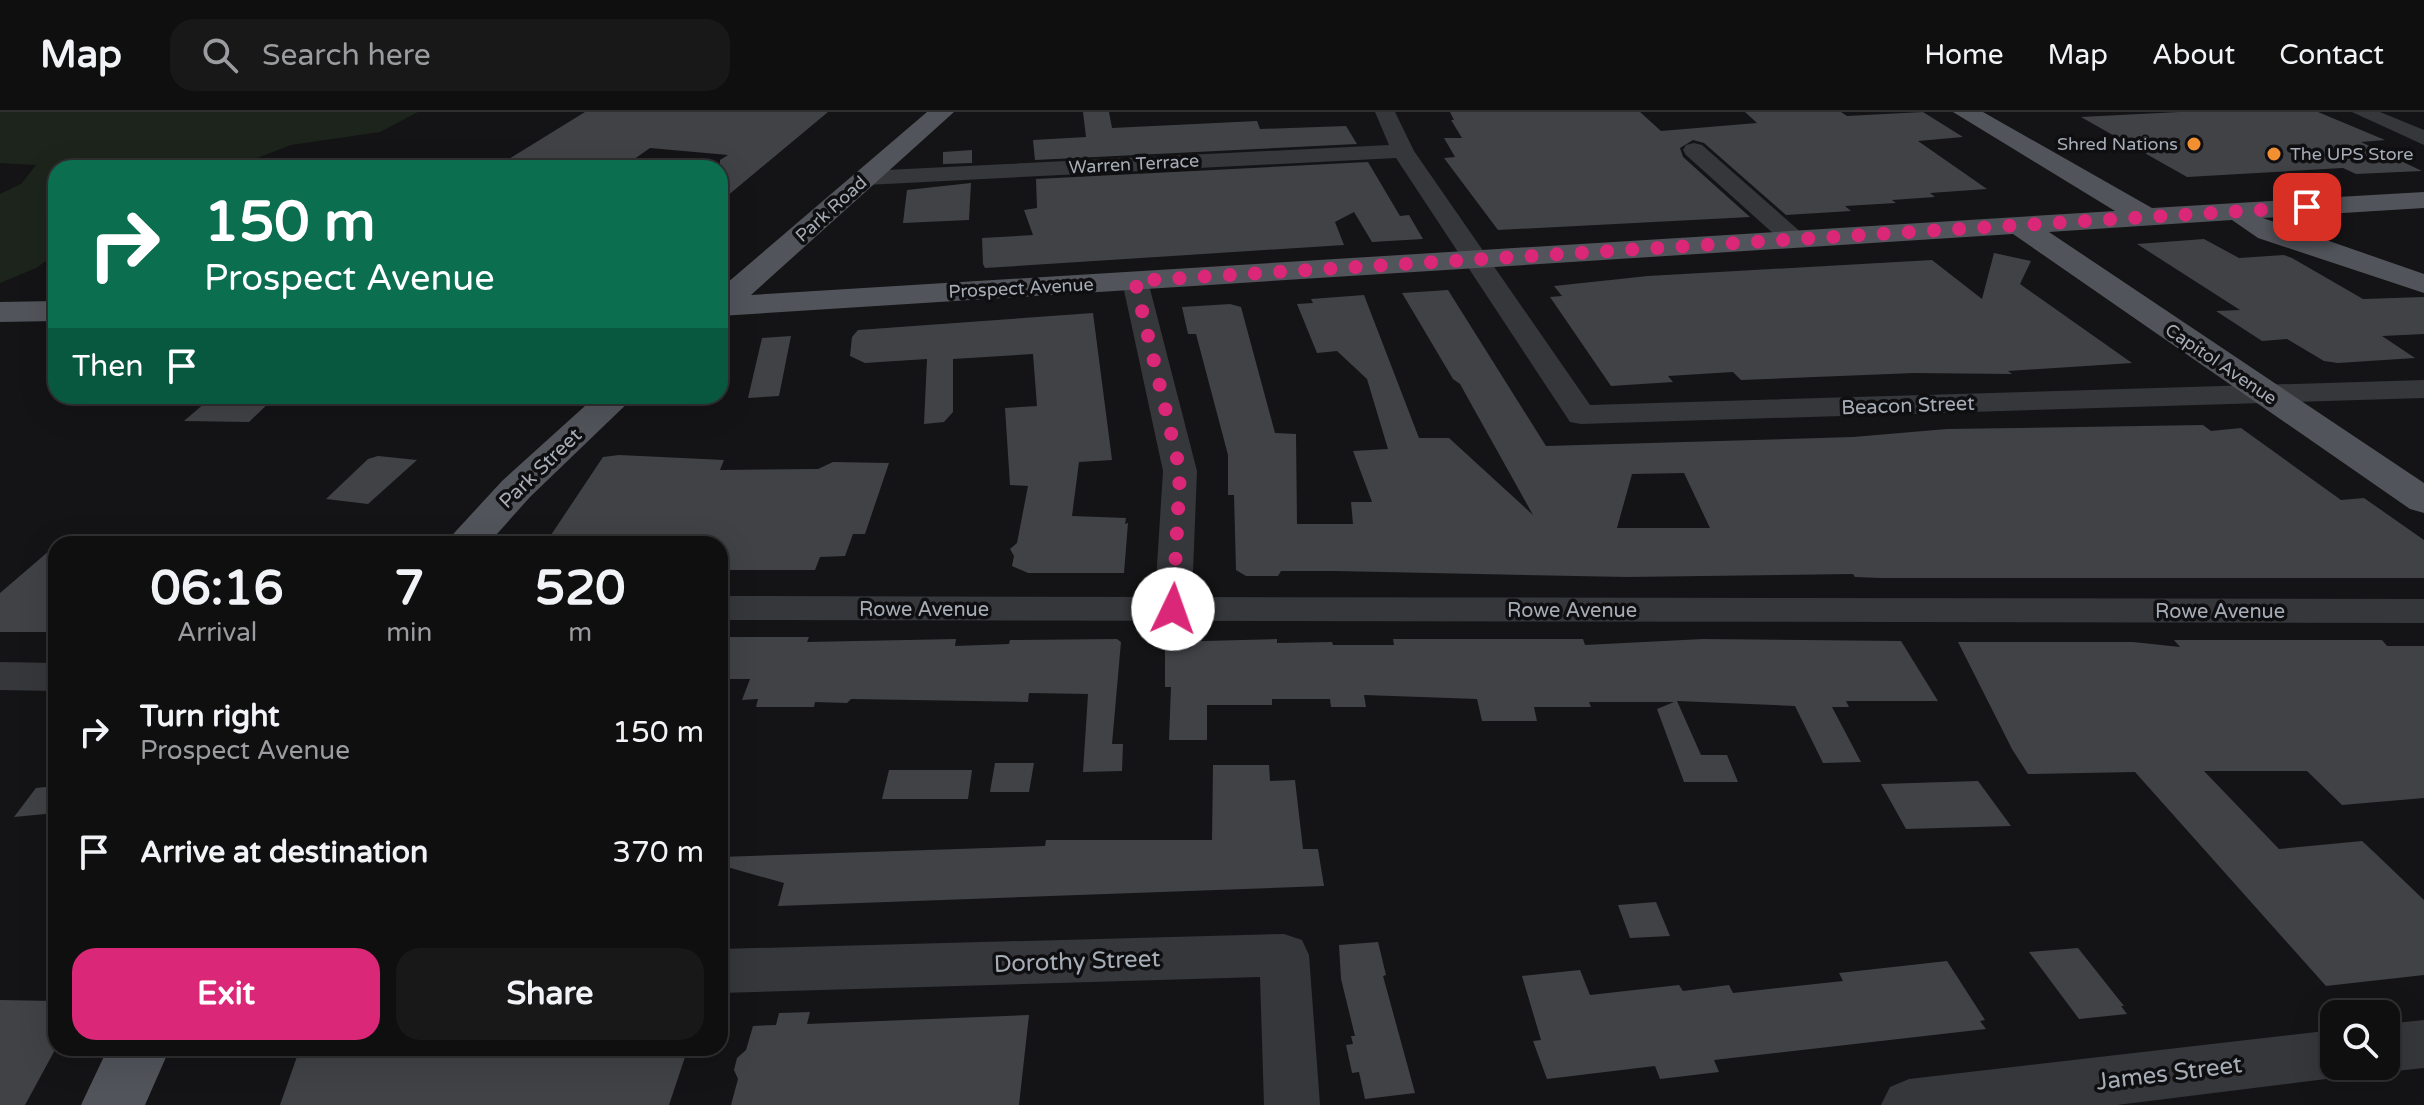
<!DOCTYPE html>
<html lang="en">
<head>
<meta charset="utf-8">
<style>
  body { margin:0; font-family:"Varela Round",sans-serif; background:#181819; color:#f1f3f6; height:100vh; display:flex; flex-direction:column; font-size:30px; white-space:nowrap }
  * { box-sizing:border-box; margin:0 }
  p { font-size:26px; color:#9b9c9f }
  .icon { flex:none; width:44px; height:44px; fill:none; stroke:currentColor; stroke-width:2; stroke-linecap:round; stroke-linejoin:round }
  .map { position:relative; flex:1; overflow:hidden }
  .side { position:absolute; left:48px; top:424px; width:680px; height:520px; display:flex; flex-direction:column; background:#0f0f10; border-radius:24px; box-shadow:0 8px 32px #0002,0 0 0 2px #2f2f30 }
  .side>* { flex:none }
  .top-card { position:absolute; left:48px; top:48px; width:680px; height:244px; border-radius:24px; box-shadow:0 8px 32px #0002,0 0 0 2px #2f2f30; background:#0b6e4f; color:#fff; overflow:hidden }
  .controls { position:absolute; left:2320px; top:888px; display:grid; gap:16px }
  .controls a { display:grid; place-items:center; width:80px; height:80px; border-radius:16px; background:#0f0f10; box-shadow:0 8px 32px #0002,0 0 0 2px #2f2f30; font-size:40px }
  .pin { position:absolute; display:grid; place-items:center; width:68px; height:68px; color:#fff; margin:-34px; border-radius:16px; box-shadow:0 4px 12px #0006 }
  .me { position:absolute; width:88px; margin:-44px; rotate:3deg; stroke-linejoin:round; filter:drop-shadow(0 0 6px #0008) }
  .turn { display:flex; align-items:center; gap:28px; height:168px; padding:0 24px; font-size:36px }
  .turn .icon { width:104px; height:104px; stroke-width:2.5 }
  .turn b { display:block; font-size:56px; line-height:68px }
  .then { display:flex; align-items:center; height:76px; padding:0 24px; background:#0003; gap:16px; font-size:30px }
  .eta { display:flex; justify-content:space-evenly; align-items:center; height:136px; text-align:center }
  .eta b { font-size:48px; font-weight:800; line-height:56px }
  .button { display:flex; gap:16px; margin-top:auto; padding:16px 24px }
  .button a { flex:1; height:92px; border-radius:24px; background:#db2777; color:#fff; font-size:32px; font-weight:800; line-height:92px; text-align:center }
  .button a+a { background:#181819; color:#f1f3f6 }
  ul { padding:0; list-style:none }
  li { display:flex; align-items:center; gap:24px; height:120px; padding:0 24px }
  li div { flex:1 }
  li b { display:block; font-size:30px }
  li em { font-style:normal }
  header { display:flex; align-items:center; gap:48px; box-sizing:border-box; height:112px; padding:0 40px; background:#0f0f10; border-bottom:2px solid #2f2f30 }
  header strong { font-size:38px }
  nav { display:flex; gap:44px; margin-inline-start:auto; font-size:28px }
  .search { width:560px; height:72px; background:#181819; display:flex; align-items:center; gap:20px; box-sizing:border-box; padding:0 28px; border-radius:24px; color:#9b9c9f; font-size:30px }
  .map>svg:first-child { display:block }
  .green { fill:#1c241c }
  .building { fill:#404246; fill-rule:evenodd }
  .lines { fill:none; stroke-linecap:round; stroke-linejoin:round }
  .minor { fill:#35373b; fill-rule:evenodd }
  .major { fill:#51545a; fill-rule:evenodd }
  .route { stroke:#db2777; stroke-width:14; stroke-dasharray:0 25.2 }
  .poi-dot { fill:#f28f30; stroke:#0f0f11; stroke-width:3 }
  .labels { text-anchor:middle; stroke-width:7; stroke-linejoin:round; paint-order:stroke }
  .far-poi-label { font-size:18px; fill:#a6adb6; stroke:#0f0f11; text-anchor:end }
  .far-street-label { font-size:18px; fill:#a6adb6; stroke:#0f0f11 }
  .street-label { font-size:20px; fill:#a6adb6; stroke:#0f0f11 }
  .near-street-label { font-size:24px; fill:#a6adb6; stroke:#0f0f11 }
</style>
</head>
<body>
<header>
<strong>Map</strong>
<div class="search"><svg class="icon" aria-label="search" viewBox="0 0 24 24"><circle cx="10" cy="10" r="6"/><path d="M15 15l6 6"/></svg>Search here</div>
<nav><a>Home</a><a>Map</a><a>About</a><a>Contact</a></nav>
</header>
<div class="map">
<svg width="2424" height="993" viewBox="0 0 2424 993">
  <rect width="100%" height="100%" fill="#141416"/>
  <path class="green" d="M0,0H418L380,20L291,33L231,56H56V142L36,156L0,171V82L21,72L36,53L0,51Z"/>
  <g class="building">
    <path d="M585,0H828L720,90V48L728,43L650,36L623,55L569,50L559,56H494Z"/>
    <path d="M1083,0H1109L1112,16L1257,9L1260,17L1346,14L1357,32L1035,48L1033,28L1086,25Z"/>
    <path d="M1450,0H1640L1661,19L1757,11L1745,0H1841L1847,4L1923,0L1963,25L1918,29L1987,77L1930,81L1935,85L1892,88L1896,91L1845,94L1851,99L1786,103L1704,31L1693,28L1680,36L1683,45L1750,105L1498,118L1444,46L1455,45L1444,26H1462L1451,8H1454Z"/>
    <path d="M2179,0H2318L2385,28L2361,30L2422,59L2356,62L2343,56L2187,65L2081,5Z"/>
    <path d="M972,38V51L943,52V40Z"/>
    <path d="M1368,50L1400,104L1409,103L1423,127L1372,130L1354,100L1335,110L1344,133L985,156L983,152L982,126L1033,123L1024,98L1037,96L1036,67Z"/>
    <path d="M971,71L969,108L903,111L907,78Z"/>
    <path d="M2204,127L2239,146L2284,143L2292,146L2363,187L2424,185V222L2382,224L2415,246L2338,251L2324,249L2287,227L2262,229L2216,199L2240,198L2137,132Z"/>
    <path d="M1994,141L2031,149L2020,172L2132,251L2008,259L2012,262L1914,261L1741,268L1733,260L1668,264L1673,270L1611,274L1550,185L1562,184L1554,174L1648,164L1932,148L1982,187Z"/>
    <path d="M1448,178L1546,334L1853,325L1947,317L2203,313L2211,319L2241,316L2341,388L2364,386L2424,428V466H1880L1855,465L1853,462L1627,465L1335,459H1281L1278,464H1246L1236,458L1234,383H1228V343L1196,222H1188L1182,195L1230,192L1241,195L1275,321L1296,322L1297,412H1353L1351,390H1372L1353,339L1388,337L1367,267L1337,239L1317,241L1297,192L1313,191L1311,187L1364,183L1419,326H1449L1533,403L1460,272L1453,267L1402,181ZM1684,361L1710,416H1617L1632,362Z"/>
    <path d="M1093,201L1112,348L1079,350L1072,404L1126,406L1125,412L1128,411L1124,461H1028L1012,454L1014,444L1010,437L1017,431L1028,374L1010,373L1005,296L1037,294L1033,242L953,247V300L944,310L924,312L927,247L865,251L850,244L852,225L858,218Z"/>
    <path d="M791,224L779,284L748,286L762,226Z"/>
    <path d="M213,284H276L249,310L184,309Z"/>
    <path d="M619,343L724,348L720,358L818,357L833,350L889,351L865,422H853L845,444L820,445L815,458H720V432H545L603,345Z"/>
    <path d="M378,344L417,348L368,392L326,387L368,347Z"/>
    <path d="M56,433V520H0V481Z"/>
    <path d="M720,525H809L807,530L956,527L955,534L1009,532L1010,528L1117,527L1121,530L1112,632H1123L1122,659L1083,660L1088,582L1029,581L1028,590L851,587L847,591L815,590L814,595H756L758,587L742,588L750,567H720Z"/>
    <path d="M1277,527V531L1332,530L1333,533H1394L1393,527H1583L1585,533L1703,527L1901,529L1938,589H1846L1849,595H1832L1861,650L1823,651L1795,594L1677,589L1701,643H1727L1738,670H1684L1657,597L1674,590H1589L1591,595H1534L1537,609H1482L1477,587L1364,583L1366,595H1331L1330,587H1272V593H1207V628H1169L1171,575H1165V530Z"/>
    <path d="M2174,528H2382L2387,534H2424V686L2342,693L2307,659H2204L2279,737L2362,729L2376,742L2424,788V863L2326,874L2135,660L2028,662L2012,637L1958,530H2133L2180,535Z"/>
    <path d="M995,651H1034L1029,680H990Z"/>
    <path d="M1213,653H1269L1270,669L1295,668L1303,737H1318L1324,774L778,794L784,771L720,753V745L1045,734L1046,728H1212Z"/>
    <path d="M889,658H972L968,687H882Z"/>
    <path d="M1978,669L2011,714L1906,717L1881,672Z"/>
    <path d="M56,674V701L14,705L36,676Z"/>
    <path d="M1656,790L1670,824L1630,826L1618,793Z"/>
    <path d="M1378,830L1386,863L1383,864L1415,981L1365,987L1359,960L1352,961L1346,933L1353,932L1351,924H1355L1341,867L1339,833Z"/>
    <path d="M2078,836L2124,894H2121L2127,902L2079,907L2029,840Z"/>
    <path d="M1947,849L1985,908L1980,909L1986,917L1714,948L1719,960L1660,967L1655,954L1547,967L1533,929L1541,928L1522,864L1580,858L1590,883L1679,873L1683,879L1729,873L1733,881L1843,869L1839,861Z"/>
    <path d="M0,888L56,889V936L25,993H0Z"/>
    <path d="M810,900L807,912L1029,903L1019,993H731L738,967L734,958L737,946L746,938L753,914L776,913L779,901Z"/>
    <path d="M300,936H376L372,943L428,936H688L669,993H280Z"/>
  </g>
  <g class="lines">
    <g class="minor">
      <path d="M1375,0H1395L1414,39L1590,293L2424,268V286L1581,312L1570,310L1396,46L866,73L854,66L866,59L1389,33Z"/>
      <path d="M2352,0H2380L2424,18V33Z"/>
      <path d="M1694,31L1702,33L1804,123L1808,128L1804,133H1786L1686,43L1683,38L1686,33Z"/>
      <path d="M1135,161L1144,163L1148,169L1197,359L1192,485L2424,487V511L720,508V484L1155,485L1163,359L1122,169L1126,163Z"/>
      <path d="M0,550L56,551V579L0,578Z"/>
      <path d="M1284,822L1302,828L1309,843L1320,993H1264L1260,865L720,881V837Z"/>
      <path d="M2424,908V956L2386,960L2370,954H2386V912Z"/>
      <path d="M2334,918V954H2355L2353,959L2334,966L2117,993H1881L1890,975L1909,967Z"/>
    </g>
    <g class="major">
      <path d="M927,0H954L751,183L2115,99L1953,0H1983L2152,96L2424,80V96L2263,106L2424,162V181L2258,126L2232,108L2049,120L2424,371V401L2410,397L2013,122L720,204V177Z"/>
      <path d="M56,189V209L0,210V190Z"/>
      <path d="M596,284H635L530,385L488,432H444L502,369Z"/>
      <path d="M108,936H170L145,993H81Z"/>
    </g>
  </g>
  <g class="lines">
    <path class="route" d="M1173,497L1180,359L1135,169L2307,95"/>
  </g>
  <g class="poi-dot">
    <circle cx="2194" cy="32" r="8"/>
    <circle cx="2274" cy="42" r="8"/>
  </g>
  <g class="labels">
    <g class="far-poi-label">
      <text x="2178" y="38">Shred Nations</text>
      <text x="2290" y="48" text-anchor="start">The UPS Store</text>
    </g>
    <g class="far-street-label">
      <text transform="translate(1134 52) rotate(-3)" y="6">Warren Terrace</text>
      <text transform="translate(831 97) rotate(-42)" y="6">Park Road</text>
      <text transform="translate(1021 176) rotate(-3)" y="6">Prospect Avenue</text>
      <text transform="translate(2221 252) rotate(34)" y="6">Capitol Avenue</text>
    </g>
    <g class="street-label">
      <text transform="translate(1908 293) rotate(-2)" y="7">Beacon Street</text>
      <text transform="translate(540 356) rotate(-44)" y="7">Park Street</text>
      <text x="924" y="504">Rowe Avenue</text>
      <text x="1572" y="505">Rowe Avenue</text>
      <text x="2220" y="506">Rowe Avenue</text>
    </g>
    <g class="near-street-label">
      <text transform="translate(1077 849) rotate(-2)" y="8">Dorothy Street</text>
      <text transform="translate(2169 961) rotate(-7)" y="8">James Street</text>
    </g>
  </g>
</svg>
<div class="controls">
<a><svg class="icon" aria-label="search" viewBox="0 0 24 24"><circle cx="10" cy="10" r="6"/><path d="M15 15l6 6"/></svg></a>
</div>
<div class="pin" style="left:2307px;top:95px;background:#d93025"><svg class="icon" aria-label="arrive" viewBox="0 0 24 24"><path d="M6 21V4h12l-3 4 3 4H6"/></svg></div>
<svg class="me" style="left:1173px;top:497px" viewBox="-20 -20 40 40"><circle r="19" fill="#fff"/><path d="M0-13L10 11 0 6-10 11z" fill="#db2777"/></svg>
<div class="top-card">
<div class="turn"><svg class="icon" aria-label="right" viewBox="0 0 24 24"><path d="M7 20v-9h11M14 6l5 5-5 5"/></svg><div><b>150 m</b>Prospect Avenue</div></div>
<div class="then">Then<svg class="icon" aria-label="arrive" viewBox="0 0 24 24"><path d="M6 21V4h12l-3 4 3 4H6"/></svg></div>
</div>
<section class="side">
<div class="eta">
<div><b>06:16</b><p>Arrival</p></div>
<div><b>7</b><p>min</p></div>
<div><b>520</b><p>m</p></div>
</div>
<ul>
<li><svg class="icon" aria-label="right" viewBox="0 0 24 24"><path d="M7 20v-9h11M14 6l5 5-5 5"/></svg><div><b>Turn right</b><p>Prospect Avenue</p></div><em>150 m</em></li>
<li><svg class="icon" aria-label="arrive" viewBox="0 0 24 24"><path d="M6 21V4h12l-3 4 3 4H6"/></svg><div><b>Arrive at destination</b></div><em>370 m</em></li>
</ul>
<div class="button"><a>Exit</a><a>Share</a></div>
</section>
</div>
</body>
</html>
